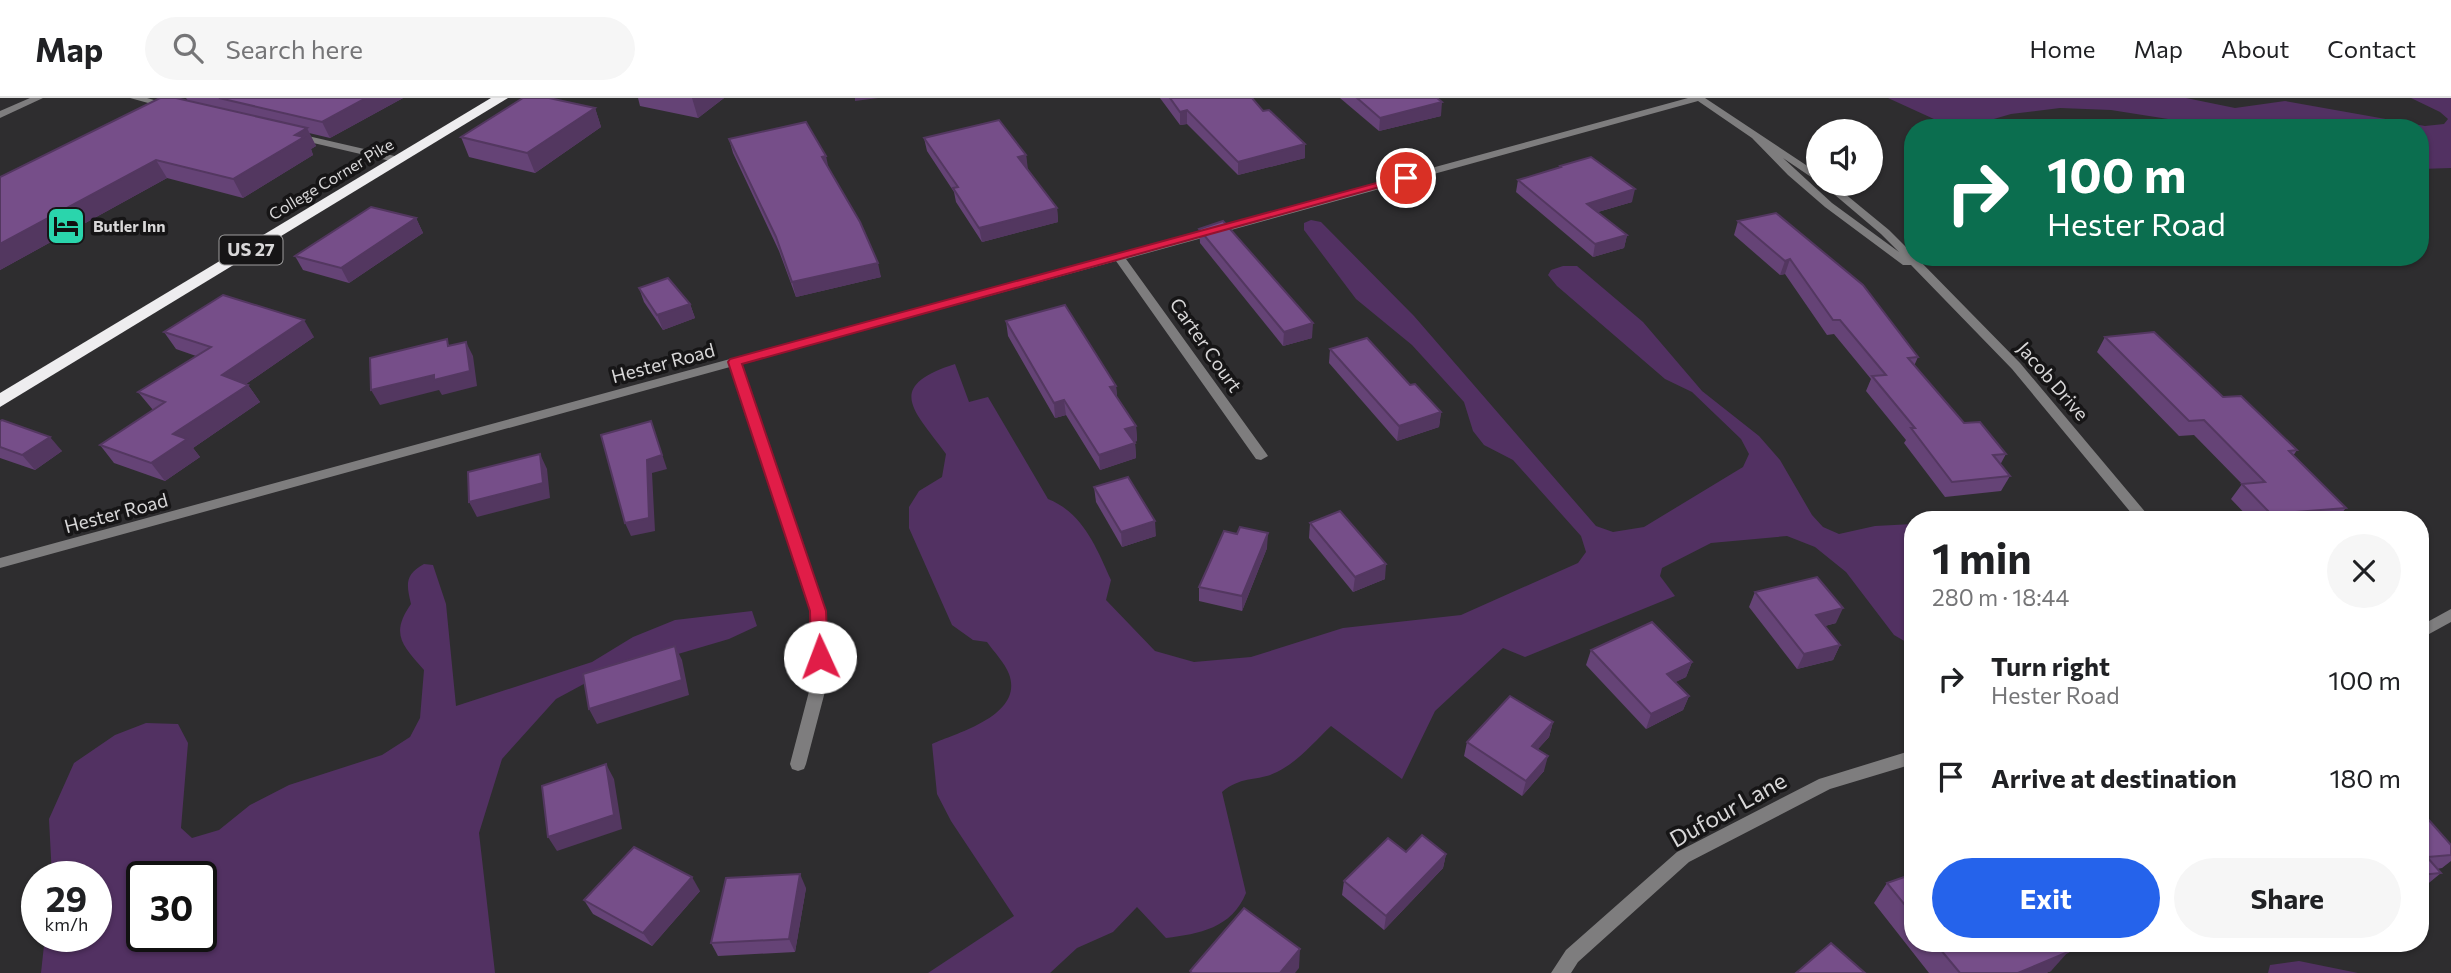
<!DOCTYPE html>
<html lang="en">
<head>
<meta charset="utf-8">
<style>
  body { margin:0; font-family:Commissioner,sans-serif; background:#f6f6f6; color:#202124; height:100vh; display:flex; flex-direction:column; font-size:26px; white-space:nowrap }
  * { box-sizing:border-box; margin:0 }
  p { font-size:23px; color:#757577 }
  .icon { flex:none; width:38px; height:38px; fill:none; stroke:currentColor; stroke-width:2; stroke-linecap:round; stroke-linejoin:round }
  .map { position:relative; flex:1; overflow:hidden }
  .details { position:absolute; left:1904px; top:413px; width:525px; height:441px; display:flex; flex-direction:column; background:#fff; border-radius:28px; box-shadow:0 2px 5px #0004 }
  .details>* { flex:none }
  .hud { position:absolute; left:1904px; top:21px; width:525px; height:147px; border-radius:28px; box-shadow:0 2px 5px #0004; background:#0b6e4f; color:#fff; overflow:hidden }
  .controls { position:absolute; left:1806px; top:21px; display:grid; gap:14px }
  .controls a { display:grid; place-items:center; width:77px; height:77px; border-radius:50%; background:#fff; box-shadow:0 2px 5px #0004; font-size:35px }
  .speed { position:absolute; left:21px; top:763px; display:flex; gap:14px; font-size:35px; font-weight:700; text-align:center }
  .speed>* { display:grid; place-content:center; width:91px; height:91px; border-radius:50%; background:#fff; box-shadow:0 2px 5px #0004; line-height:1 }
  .speed small { font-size:18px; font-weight:400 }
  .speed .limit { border:4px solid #111; border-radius:10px; background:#fff; color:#111 }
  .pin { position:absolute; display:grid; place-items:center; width:60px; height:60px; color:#fff; margin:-30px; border:4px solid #fff; border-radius:50%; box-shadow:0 2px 7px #0007 }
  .me { position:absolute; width:77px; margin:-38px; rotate:358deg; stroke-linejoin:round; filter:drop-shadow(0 0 5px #0008) }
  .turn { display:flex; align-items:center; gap:24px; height:147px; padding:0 28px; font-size:32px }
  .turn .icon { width:91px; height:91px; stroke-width:2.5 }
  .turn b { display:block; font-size:49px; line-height:60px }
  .round { display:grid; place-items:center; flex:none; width:74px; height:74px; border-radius:37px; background:#f6f6f6 }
  .overview { display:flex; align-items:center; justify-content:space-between; height:119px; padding:0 28px }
  h1 { font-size:42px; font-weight:700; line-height:52px }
  .action { display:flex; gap:14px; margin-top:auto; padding:14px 28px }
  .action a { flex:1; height:80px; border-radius:42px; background:#2563eb; color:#fff; font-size:28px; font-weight:700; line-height:80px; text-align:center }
  .action a+a { background:#f6f6f6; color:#202124 }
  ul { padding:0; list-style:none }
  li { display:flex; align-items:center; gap:21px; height:98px; padding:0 28px }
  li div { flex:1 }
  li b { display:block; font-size:26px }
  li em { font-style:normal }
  header { display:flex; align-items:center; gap:42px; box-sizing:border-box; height:98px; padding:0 35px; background:#fff; border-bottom:2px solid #e0e0e0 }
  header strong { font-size:33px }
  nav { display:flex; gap:38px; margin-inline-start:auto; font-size:24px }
  .search { width:490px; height:63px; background:#f6f6f6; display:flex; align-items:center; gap:18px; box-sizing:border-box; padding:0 24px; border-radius:38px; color:#757577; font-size:26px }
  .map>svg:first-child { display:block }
  .green { fill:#523162; fill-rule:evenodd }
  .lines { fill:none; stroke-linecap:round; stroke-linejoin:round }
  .street { fill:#7e7d7e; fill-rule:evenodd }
  .highway { fill:#eeedef; fill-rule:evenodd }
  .wall { fill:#654376 }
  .shaded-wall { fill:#533760 }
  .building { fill:#764e89; stroke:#533760; stroke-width:2 }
  .route { fill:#e11d48; stroke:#92132f; stroke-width:2 }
  .labels { text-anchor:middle; stroke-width:7; stroke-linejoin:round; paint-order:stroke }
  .far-street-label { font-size:16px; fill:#d8d7d8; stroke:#161516 }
  .far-poi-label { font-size:16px; font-weight:bold; fill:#d8d7d8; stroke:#161516; text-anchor:start }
  .shield { fill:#161516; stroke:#9e9d9e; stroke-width:2 }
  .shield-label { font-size:18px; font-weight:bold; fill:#d8d7d8 }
  .street-label { font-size:19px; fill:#d8d7d8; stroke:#161516 }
  .near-street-label { font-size:23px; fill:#d8d7d8; stroke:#161516 }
</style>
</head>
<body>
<header>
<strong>Map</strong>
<div class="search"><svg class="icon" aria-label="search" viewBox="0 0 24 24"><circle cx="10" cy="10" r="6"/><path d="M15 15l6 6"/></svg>Search here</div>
<nav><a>Home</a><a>Map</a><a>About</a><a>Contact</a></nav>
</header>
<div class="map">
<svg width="2451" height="875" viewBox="0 0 2451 875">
  <rect width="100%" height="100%" fill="#2e2d2f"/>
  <g class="green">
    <path d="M1888,0H2186L2235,10L2285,3L2425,28L2444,26L2448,21L2440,14L2411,0H2451V70L2420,71V30H2225L2111,12L2060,10L2011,16L1963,30L1947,27Z"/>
    <path d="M1311,122L1321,124L1414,218L1596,428L1613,434L1644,429L1743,369L1749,356L1741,341L1692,294L1665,281L1557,188L1548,177L1551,172L1563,168H1577L1643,224L1702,293L1759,338L1780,362L1812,417L1823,429L1839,436L1875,428L1913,426V479L1909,484L1913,491V548L1894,537L1846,474L1815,449L1787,438L1711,445L1662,470L1660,478L1675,498L1525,559L1503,550L1435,613L1402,681L1331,628C1314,644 1299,663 1277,674C1257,684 1242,677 1222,694L1246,795C1232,830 1199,836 1166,840L1137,809L1113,834L1077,850L1050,875H928L1014,818L951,723L937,696L932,646C959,634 1024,617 1009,576C1005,565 994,554 987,544L973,542L952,527L909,430V409L919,393L942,379L946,356C915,313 883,289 955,266L969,304L988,299L1048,401C1083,415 1096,449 1111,482L1106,502L1155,553L1194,564L1251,559L1343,530L1461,517L1578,465L1586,454L1581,438L1513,362L1484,347L1473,333L1464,304L1412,247L1356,201L1304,132V125Z"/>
    <path d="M424,466L433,467L446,506L456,608L592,564L633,539L675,522L752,513L757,528L729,541L593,581L556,601L502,661L479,735L495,875H41L45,838H96V779H52L49,721L74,665L115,637L146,625L178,626L188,645L181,730L192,740L219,732L250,707L289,687L382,657L410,639L420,620L424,572C402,547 390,536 411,506C406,485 405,477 424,466ZM142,779H201V838H142Z"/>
    <path d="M2299,863L2358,875H2268L2270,867Z"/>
  </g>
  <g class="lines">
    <g class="street">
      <path d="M30,0H43L0,20V13Z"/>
      <path d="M130,0H147L175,8L170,11Z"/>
      <path d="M1688,0H1705L1818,75V82L1814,81L1783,60L1832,105L1899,154L1881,136L1822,86H1833L1889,132L1913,156V159H1916L2020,265L2152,422H2137L2012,271L1911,167H1903L1825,109L1788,77L1752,40L1698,3L1126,161L1266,355L1268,358L1261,362L1256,361L1116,163L741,266L825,513L828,582L806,666L804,671L798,673L792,671L790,666L812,582L811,513L730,269L0,470V460Z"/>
      <path d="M295,35L399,59L404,62L399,65L292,40V36Z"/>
      <path d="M2451,511V524L2420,541V528Z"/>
      <path d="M1913,652V666L1830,691L1689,764L1578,864L1571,875H1551L1566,852L1677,754L1819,681Z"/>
    </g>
    <path class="highway" d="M491,0H508L0,309V295Z"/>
  </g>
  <g class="wall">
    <path d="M186,0H403L330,40L309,35L316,48L311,51L313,57L243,100L167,80L0,172V79L188,3Z"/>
    <path d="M638,0H724L698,20L640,8Z"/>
    <path d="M1160,0H1252L1305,60L1238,77L1187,26L1180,27Z"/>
    <path d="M1340,0H1437L1441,18L1379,33Z"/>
    <path d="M595,10L601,29L535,75L469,59L461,39Z"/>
    <path d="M924,40L1026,57L1027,71L1057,110L1058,124L982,144L956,104L954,94L927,53Z"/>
    <path d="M729,41L829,71L881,179L796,199L779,153L733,55Z"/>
    <path d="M1560,68L1632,104L1598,114L1627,137L1624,150L1593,159L1516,94L1518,82L1559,70Z"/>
    <path d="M416,120L423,135L349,185L303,172L295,158Z"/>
    <path d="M1738,123L1918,259L1914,268L1964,325L2006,356L2000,367L2010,378L2001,393L1945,399L1904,345L1906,342L1866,293L1871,281L1834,236L1827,237L1785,176L1780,177L1734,137Z"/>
    <path d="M1199,131L1312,240L1283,248L1200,145Z"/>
    <path d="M639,190L690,206L695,220L663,232L644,204Z"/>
    <path d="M1006,223L1116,288L1117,299L1136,328L1137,343L1134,344L1135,345L1136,360L1100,372L1066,317L1055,320L1008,238Z"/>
    <path d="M164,234L314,239L246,286L248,287L260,304L193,350L200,359L165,383L114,365L100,347L153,312L138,294L196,258L176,251Z"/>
    <path d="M2105,239L2223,299L2297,352L2293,358L2346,410L2336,422H2251L2231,401L2242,386L2194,337L2179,338L2097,254Z"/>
    <path d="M1330,251L1410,287L1441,314L1439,329L1397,343L1329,265Z"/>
    <path d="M0,323L62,353L35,372L0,360Z"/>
    <path d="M1094,389L1156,438L1122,449L1096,404Z"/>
    <path d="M1310,425L1385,481L1353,494L1309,440Z"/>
    <path d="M1267,450L1242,513L1199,503V489Z"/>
    <path d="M1755,494L1836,525L1825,528L1840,547L1833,562L1797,571L1749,509Z"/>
    <path d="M1591,552L1692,564L1686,579L1675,584L1689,598L1683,612L1646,631L1586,567Z"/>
    <path d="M1553,624L1549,639L1538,651L1544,673L1522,698L1464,658L1467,644Z"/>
    <path d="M2420,712L2451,747V763L2442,770L2437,771L2441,775L2424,789L2420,790Z"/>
    <path d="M1406,754L1446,756L1443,770L1384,832L1342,797L1344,783Z"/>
    <path d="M1913,776V845H2061L2051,873L2046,875H1929L1874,805L1887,785Z"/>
    <path d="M806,790L795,854L718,858L711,845Z"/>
    <path d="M700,793L652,848L593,816L584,802Z"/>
  </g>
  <g class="shaded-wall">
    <path d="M366,0H403L330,40L322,24Z"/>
    <path d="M692,0H724L698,20Z"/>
    <path d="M855,0H878L855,3Z"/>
    <path d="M1442,4L1441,18L1379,33L1380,20Z"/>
    <path d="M595,10L601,29L535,75L527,55Z"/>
    <path d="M1187,12V26L1180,27V14Z"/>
    <path d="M307,30L316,48L311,51L313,57L243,100L233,81L295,37Z"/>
    <path d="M1305,46V60L1238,77V64Z"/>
    <path d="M1026,57L1028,71L1019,73L1018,59Z"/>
    <path d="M826,58L829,72L822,59Z"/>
    <path d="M156,62L167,80L0,172V146Z"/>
    <path d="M1635,91L1632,104L1584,118L1587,106Z"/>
    <path d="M1057,110L1058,124L982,144L979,130Z"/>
    <path d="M416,120L423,135L349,185L341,170Z"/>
    <path d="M1627,137L1624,150L1593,159L1595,146Z"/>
    <path d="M1790,161L1785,176L1780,177L1785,163Z"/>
    <path d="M878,165L881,179L796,199L792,184Z"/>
    <path d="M690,206L695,220L663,232L657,217Z"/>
    <path d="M304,222L314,239L233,295L222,277Z"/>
    <path d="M1313,225L1312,240L1283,248L1284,234Z"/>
    <path d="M466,244L473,258L477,288L442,297L439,292L380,307L371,292L434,277Z"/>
    <path d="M248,287L260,304L193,350L200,359L165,383L151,365L173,336Z"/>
    <path d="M1116,288L1117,302L1110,289Z"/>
    <path d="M1064,302L1066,317L1055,320L1054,305Z"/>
    <path d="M1441,314L1439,329L1397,343L1399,328Z"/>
    <path d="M651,323L667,371L652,375L655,433L631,438L625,425L647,362Z"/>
    <path d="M1136,328L1137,343L1126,346L1125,331Z"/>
    <path d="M50,339L62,353L35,372L22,357Z"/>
    <path d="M1135,345L1136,360L1100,372L1099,357Z"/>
    <path d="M540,356L547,371L550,400L477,419L469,404Z"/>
    <path d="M1155,423L1156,438L1122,449L1121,434Z"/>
    <path d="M1268,435L1267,450L1242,513V498Z"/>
    <path d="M1386,466L1385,481L1353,494L1355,479Z"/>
    <path d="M1843,510L1836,525L1809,532L1816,517Z"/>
    <path d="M1840,547L1833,562L1797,571L1804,556Z"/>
    <path d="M675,548L682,562L689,597L597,626L589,611Z"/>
    <path d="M1692,564L1686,579L1662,591L1667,576Z"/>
    <path d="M1689,598L1683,612L1646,631L1651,616Z"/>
    <path d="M1553,624L1549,639L1528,662L1532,648Z"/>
    <path d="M1548,658L1544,673L1522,698L1526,683Z"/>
    <path d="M606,666L614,681L622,731L557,753L548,739Z"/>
    <path d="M1446,756L1443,770L1384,832L1386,818Z"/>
    <path d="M800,776L806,790L795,854L789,841Z"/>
    <path d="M692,779L700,793L652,848L643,835Z"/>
    <path d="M1300,851L1299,870L1295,875H1280Z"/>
    <path d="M2068,854L2051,873L2046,875H2018Z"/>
  </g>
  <g class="building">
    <path d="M160,0H176L307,30L295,37L304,39L233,81L156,62L0,146V79Z"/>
    <path d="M219,0H366L322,24Z"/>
    <path d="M523,0H549L595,10L527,55L461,39Z"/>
    <path d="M1170,0H1252L1263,13L1269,12L1305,46L1238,64L1187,12L1180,14Z"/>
    <path d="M1357,0H1437L1442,4L1380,20Z"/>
    <path d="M999,22L1026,57L1018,59L1057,110L979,130L953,90L958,89L924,40Z"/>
    <path d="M806,24L826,58L822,59L860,124L878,165L792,184L776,139L729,41Z"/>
    <path d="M1591,59L1635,91L1587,106L1627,137L1595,146L1518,82L1561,69L1560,68Z"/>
    <path d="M371,109L416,120L341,170L295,158Z"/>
    <path d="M1776,115L1863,187L1918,259L1908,260L1964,325L1980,324L2006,356L1993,357L2010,378L1952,384L1911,330H1915L1872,278L1886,277L1840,222H1833L1790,161L1785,163L1738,123Z"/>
    <path d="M1223,123L1313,225L1284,234L1274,222L1199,131Z"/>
    <path d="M668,180L690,206L657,217L639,190Z"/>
    <path d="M223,197L304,222L222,277L248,287L173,336L187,341L151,365L100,347L165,304L138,294L211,249L164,234Z"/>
    <path d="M1065,207L1116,288L1110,289L1136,328L1125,331L1135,345L1099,357L1064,302L1054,305L1006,223Z"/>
    <path d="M2154,234L2223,299L2241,298L2297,352L2289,353L2346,410L2271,416L2242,386L2265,384L2204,322L2189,323L2105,239Z"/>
    <path d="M1367,240L1410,287L1415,286L1441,314L1399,328L1330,251Z"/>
    <path d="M447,241L448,248L466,244L470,273L434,282V277L371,292L370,260Z"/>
    <path d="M2,322L50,339L22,357L0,349V323Z"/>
    <path d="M651,323L662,357L647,362L649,420L625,425L601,337Z"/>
    <path d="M540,356L543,385L469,404L468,374Z"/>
    <path d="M1128,379L1155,423L1121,434L1094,389Z"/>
    <path d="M1340,413L1386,466L1355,479L1310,425Z"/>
    <path d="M1240,429L1268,435L1242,498L1199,489L1224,433L1237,436Z"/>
    <path d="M1817,479L1843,510L1816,517L1840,547L1804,556L1755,494Z"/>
    <path d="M1652,524L1692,564L1667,576L1689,598L1651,616L1591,552Z"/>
    <path d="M675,548L682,582L589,611L583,576Z"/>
    <path d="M1510,598L1553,624L1532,648L1548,658L1526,683L1467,644Z"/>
    <path d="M606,666L614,717L548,739L542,688Z"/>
    <path d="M2420,712L2451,747V757L2427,759L2441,775L2420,777Z"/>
    <path d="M1422,737L1446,756L1386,818L1344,783L1388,740L1406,754Z"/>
    <path d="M634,749L692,779L643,835L584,802Z"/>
    <path d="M800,776L789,841L711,845L726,780Z"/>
    <path d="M1913,776V817L1887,785Z"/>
    <path d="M1244,810L1300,851L1280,875H1192L1190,873Z"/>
    <path d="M1831,845L1865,875H1796Z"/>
    <path d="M1935,845H2061L2068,854L2018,875H1960Z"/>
  </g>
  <path class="route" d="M1402,78L1412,80L742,266L826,513L828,559L826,564H813L811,559L810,513L728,264L730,261Z"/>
  <defs>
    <symbol id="hotel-square" viewBox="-11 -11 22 22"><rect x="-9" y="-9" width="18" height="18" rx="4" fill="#2ad5ac" stroke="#161516"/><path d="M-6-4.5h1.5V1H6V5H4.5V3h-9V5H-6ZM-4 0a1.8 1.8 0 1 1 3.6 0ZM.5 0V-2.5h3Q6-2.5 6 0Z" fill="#111"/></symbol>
  </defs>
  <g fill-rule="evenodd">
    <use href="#hotel-square" x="44" y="106" width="44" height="44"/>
  </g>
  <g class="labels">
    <g class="far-street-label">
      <text transform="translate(331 81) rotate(-31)" y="6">College Corner Pike</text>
    </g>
    <g class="far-poi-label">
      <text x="93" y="134">Butler Inn</text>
    </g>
    <rect class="shield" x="219.5" y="137.5" width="63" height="29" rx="5"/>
    <g class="shield-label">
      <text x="251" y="158">US 27</text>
    </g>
    <g class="street-label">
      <text transform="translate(1206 247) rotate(55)" y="7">Carter Court</text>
      <text transform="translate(663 265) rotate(-15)" y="7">Hester Road</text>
      <text transform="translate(2053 283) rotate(49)" y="7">Jacob Drive</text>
      <text transform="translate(116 415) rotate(-15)" y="7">Hester Road</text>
    </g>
    <g class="near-street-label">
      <text transform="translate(1728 712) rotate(-29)" y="8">Dufour Lane</text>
    </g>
  </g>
</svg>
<div class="controls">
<a><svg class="icon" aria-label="sound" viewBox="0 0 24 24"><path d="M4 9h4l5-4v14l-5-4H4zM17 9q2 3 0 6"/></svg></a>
</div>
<div class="speed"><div>29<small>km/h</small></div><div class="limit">30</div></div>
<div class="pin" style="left:1406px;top:80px;background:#d93025"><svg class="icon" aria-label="arrive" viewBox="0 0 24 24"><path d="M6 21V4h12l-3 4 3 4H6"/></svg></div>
<svg class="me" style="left:820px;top:559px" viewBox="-20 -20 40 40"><circle r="19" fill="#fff"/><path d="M0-13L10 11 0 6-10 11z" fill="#e11d48"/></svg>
<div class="hud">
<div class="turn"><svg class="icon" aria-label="right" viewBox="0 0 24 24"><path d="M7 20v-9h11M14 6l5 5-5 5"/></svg><div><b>100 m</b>Hester Road</div></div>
</div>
<section class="details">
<div class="overview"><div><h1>1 min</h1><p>280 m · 18:44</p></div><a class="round"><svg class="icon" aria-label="close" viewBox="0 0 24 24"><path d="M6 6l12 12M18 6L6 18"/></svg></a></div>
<ul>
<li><svg class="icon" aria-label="right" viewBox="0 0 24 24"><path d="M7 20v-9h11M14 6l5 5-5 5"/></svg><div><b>Turn right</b><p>Hester Road</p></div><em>100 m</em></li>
<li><svg class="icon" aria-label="arrive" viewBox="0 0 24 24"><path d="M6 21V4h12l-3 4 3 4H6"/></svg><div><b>Arrive at destination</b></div><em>180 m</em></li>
</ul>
<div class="action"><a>Exit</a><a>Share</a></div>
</section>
</div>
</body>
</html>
